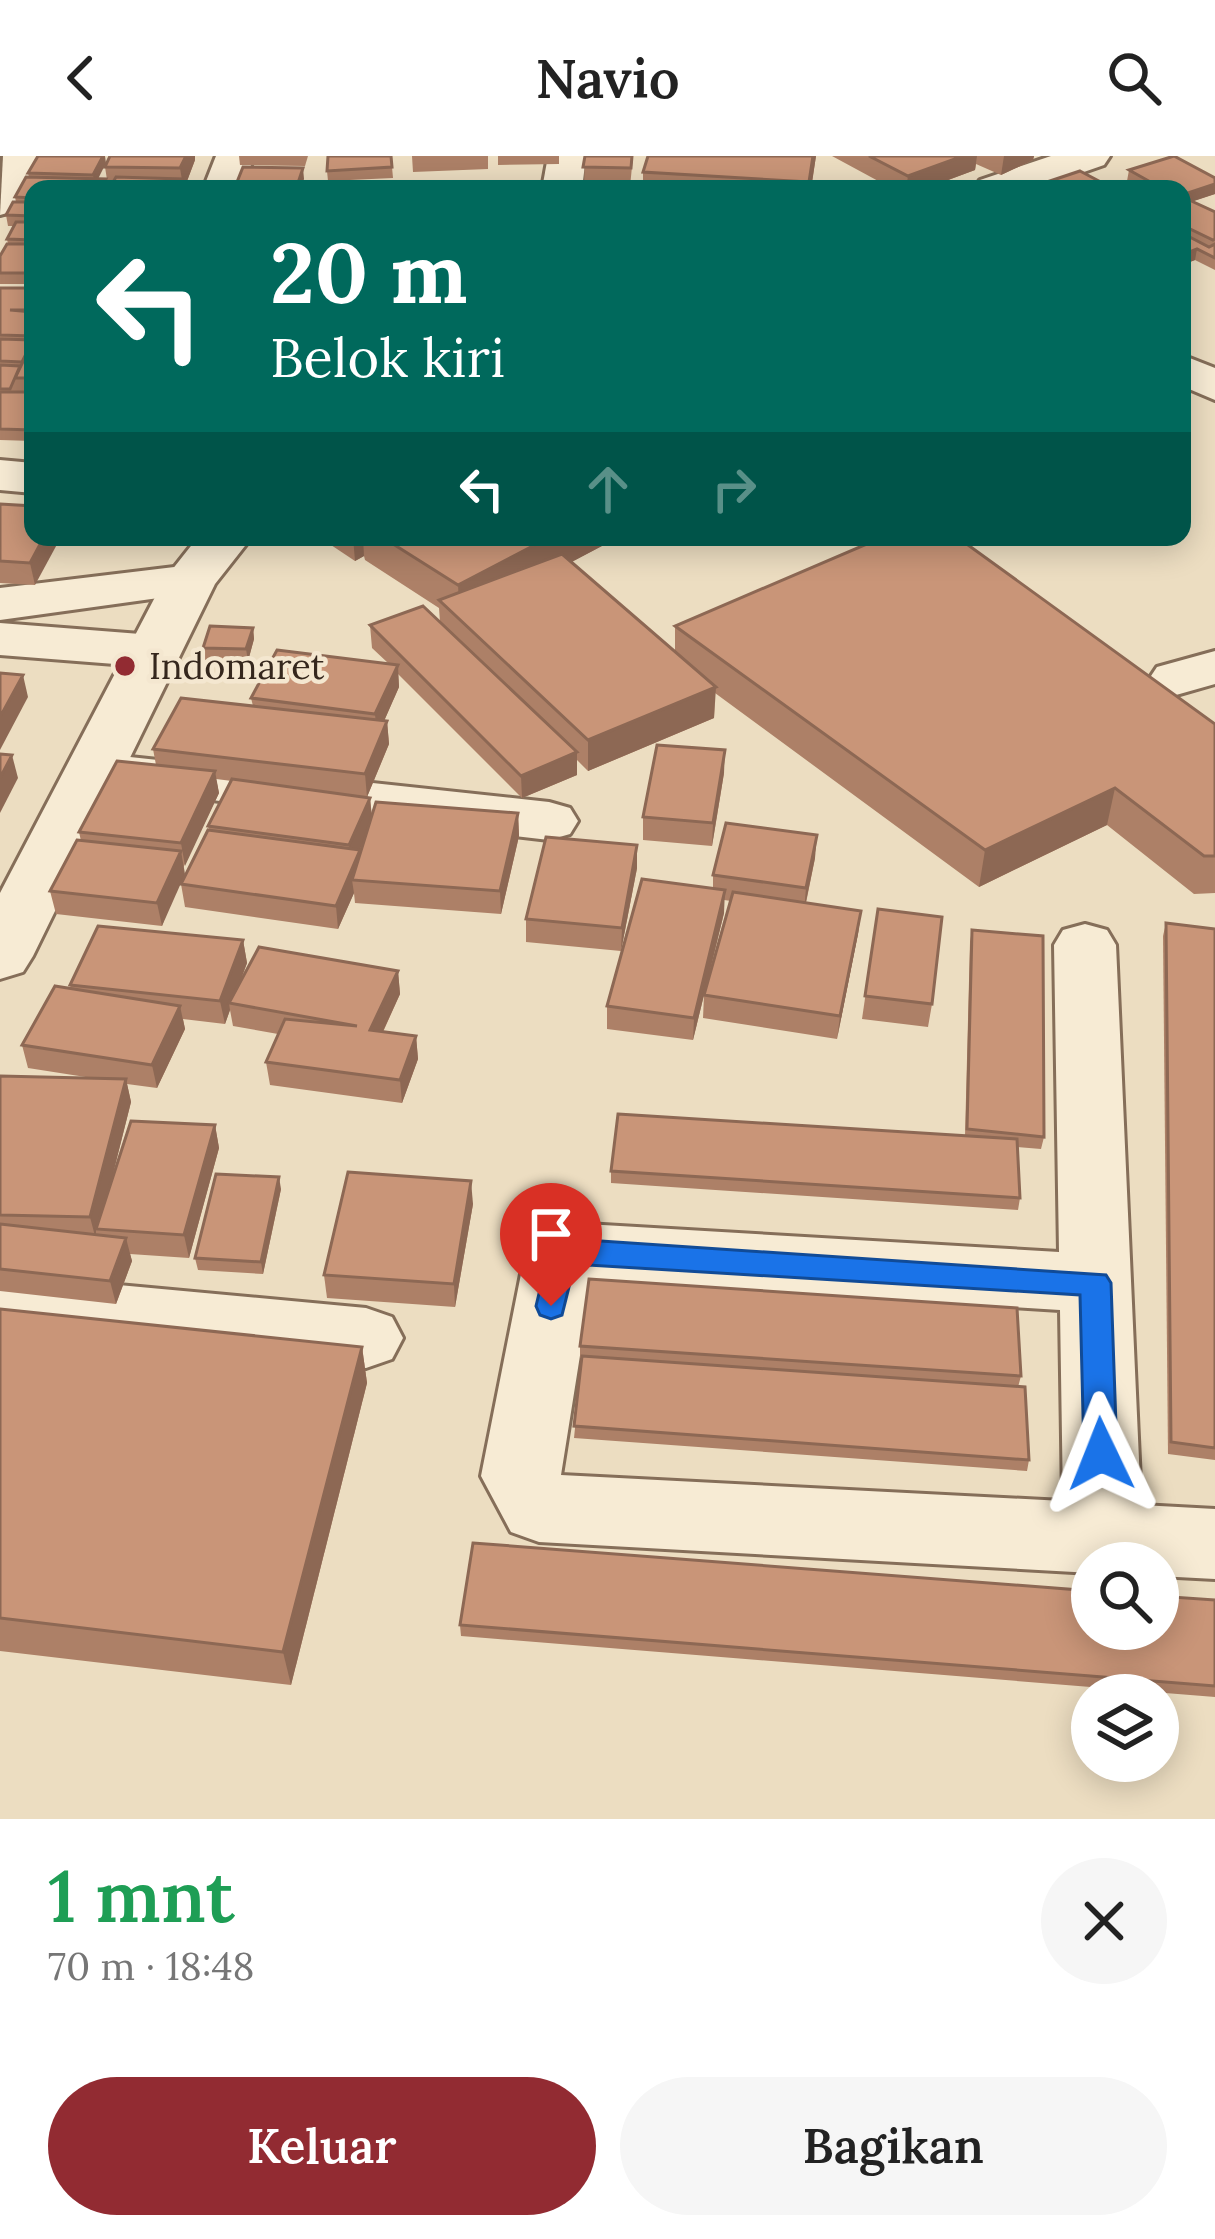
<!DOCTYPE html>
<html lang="id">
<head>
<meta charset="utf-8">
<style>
  body { margin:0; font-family:Lora,serif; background:#f6f6f6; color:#222; height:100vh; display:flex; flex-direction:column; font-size:45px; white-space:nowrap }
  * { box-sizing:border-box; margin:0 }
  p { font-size:39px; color:#767676 }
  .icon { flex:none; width:66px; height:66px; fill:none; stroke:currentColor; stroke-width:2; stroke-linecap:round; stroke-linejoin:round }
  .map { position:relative; height:1663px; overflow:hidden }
  .panel { display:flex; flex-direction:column; background:#fff; flex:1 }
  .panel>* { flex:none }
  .hud { position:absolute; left:24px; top:24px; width:1167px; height:366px; border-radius:24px; box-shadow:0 6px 30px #0003; background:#00695c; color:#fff; overflow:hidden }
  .fabs { position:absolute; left:1071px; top:1386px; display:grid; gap:24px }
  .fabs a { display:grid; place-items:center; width:108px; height:108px; border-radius:50%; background:#fff; box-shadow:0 6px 30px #0003; font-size:60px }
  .pin { position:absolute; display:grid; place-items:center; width:102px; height:102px; color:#fff; margin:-123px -51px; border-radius:50% 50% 50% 0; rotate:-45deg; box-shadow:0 0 12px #0007 }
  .pin .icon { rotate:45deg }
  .me { position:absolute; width:132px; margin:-66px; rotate:358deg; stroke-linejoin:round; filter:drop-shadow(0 0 9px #0008) }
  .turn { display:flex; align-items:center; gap:42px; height:252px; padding:0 48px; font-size:54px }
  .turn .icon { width:156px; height:156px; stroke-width:2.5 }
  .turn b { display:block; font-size:84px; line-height:102px }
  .lanes { display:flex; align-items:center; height:114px; padding:0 48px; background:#0003; justify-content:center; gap:60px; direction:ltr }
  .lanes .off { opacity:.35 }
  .round { display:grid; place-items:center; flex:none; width:126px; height:126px; border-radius:63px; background:#f6f6f6 }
  .overview { display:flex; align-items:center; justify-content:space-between; height:204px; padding:0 48px }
  h1 { font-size:72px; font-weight:600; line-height:90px; color:#1e9e55 }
  .action { display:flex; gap:24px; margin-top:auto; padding:24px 48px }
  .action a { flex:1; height:138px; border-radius:72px; background:#922b32; color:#fff; font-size:48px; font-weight:600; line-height:138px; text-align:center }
  .action a+a { background:#f6f6f6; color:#222 }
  header { display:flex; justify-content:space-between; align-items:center; height:156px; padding:0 48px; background:#fff; font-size:54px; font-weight:600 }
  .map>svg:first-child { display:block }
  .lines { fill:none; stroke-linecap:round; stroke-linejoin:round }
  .minor-casing { stroke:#856e59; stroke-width:6 }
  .tertiary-casing { stroke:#856e59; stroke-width:6 }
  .minor { fill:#f7ebd4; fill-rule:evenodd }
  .tertiary { fill:#f7ebd4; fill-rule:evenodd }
  .wall { fill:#ad8067 }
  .shaded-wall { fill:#8d6854 }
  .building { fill:#c99578; stroke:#8d6854; stroke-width:3 }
  .route { fill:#1a73e8; stroke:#114b97; stroke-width:3 }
  .poi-dot { fill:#922b32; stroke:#f4e7d0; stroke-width:4.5 }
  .labels { text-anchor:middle; stroke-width:9; stroke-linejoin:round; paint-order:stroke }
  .poi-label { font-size:36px; fill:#35271d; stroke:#f4e7d0; text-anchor:start }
</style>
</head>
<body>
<header><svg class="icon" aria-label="back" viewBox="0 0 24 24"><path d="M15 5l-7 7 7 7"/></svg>Navio<svg class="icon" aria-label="search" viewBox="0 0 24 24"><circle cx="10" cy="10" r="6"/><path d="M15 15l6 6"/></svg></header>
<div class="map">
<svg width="1215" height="1663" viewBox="0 0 1215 1663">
  <rect width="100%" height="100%" fill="#ecddc1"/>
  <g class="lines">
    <defs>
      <g id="minor">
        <path d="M3,0H41L14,55L0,59Z"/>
        <path d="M216,0H254L243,33H203Z"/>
        <path d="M548,0H586L582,33H542Z"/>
        <path d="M1182,199L1215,212V244L1182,230Z"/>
        <path d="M191,409L209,413L217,424L209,435L0,464V432Z"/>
        <path d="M0,467L153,479L172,484L180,495L172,506L153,511L0,499Z"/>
        <path d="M1215,495V528L1176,539L1157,535L1149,523L1157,511Z"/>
        <path d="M130,601L549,646L570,652L578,665L570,678L549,684L110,632L102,619L110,606Z"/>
        <path d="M1085,768L1107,774L1116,789L1141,1349L1215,1353V1423L1158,1420V1407H1092V1417L539,1386L511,1376L481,1320L523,1108L534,1088L586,1068L1059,1096L1054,789L1063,774ZM592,1124L1060,1154L1063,1345L561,1319Z"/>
        <path d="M0,1118L366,1152L392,1161L403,1182L392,1203L366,1212L0,1176Z"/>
      </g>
      <g id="tertiary">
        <path d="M1051,0H1110L1104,9L1035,33H974L980,24Z"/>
        <path d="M0,304L33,307V337L0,334Z"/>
        <path d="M198,381H252L215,428L33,800L23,816L0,823V737L164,424Z"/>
      </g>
    </defs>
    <use href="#minor" class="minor-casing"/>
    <use href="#tertiary" class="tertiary-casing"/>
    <use href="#minor" class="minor"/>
    <use href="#tertiary" class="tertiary"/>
  </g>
  <g class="wall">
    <path d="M105,0L98,23H106L108,33H33V128H0V100L8,88L7,83L14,70H8L6,59L16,46L15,41L29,21L28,17Z"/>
    <path d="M239,0H308L305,10L240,9Z"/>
    <path d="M391,0L393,22L328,25L327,15Z"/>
    <path d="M412,0H488V13L413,16Z"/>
    <path d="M498,0H559V8L498,9Z"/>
    <path d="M585,0H633L630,31H584Z"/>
    <path d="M816,0L811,33H643V16Z"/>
    <path d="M832,0H1034L1033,4L1001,19L976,8L975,14L924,33H893Z"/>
    <path d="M195,4L184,33H109L111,30H108L105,11Z"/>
    <path d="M1129,14L1215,38L1193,45L1215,56V114L1195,104L1182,109V33H1142L1127,25Z"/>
    <path d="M0,132H33V285L0,284Z"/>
    <path d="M0,348L33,350L35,429L0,427Z"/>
    <path d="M319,381H619L571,406L675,495V470L1215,568V737L1194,738L1107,669L979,731L715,537L714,562L588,615L577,604V619L522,642L398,518L399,531L384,565H387L389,588L367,641L370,642L372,660L518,657L519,680L501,758L355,747L354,737L338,773L185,751L181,728L209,674L208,670L232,625L216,623L219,637L184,710L162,770L56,758L50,735L81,685L79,676L156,609L153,593L253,550L251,542L388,507L372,492L370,469L440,466L439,452L365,404L364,400L355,405Z"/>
    <path d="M253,472L254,483L248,505L205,504L203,492Z"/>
    <path d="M724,617L712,690L643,684V661Z"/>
    <path d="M637,689V712L621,795L526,786V763Z"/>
    <path d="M815,702L806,747L861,755L858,778L837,883L703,862L704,839L731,745L724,744V757L693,884L607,873V850L713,733V719Z"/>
    <path d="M878,753L932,848L928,871L862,863Z"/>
    <path d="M1166,767L1215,773V1304L1168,1298L1163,780Z"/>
    <path d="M972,774L1044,981L1041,993L1017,991L1020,1042L1018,1054L611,1027V1015L965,980L970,786Z"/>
    <path d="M243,784L247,807L240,826L398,815L400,838L383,876L416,880L418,903L402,947L270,929L266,906L278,878L233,870L230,854L225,868L183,863L185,873L157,932L127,928L131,946L111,1025L215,969L219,992L189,1102L130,1098L132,1105L116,1148L0,1135V920L92,922L28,912L22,889L71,833L70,829Z"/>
    <path d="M281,1033L263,1118L198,1114L195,1102Z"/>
    <path d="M473,1048L455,1151L327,1142L324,1119Z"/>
    <path d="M0,1153L362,1191L367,1227L291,1529L0,1495Z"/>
    <path d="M580,1190L1021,1220L1018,1231L1029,1304L1027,1315L574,1282L582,1202H580Z"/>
    <path d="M1215,1444V1541L461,1480L460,1469Z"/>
  </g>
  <g class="shaded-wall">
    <path d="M103,0H105L106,7L95,29L93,19Z"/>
    <path d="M186,0H195V4L184,33H178L182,24L180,12Z"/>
    <path d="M813,0H816L811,33H809Z"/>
    <path d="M963,0H977L975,14L924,33H906L908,20Z"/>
    <path d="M1004,0H1034L1033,4L1001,19Z"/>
    <path d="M303,12L304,23L301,33H296Z"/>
    <path d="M1215,28V38L1182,49V39Z"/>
    <path d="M1197,93L1195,104L1182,109V99Z"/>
    <path d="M44,381H61L35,429L30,407Z"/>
    <path d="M353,381H363L364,400L355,405Z"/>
    <path d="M550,381H619L460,465L458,429Z"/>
    <path d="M253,472L254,483L248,505L246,493Z"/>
    <path d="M398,509L399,531L377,581L375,558Z"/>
    <path d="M23,519L28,541L0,594V561Z"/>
    <path d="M716,531L714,562L588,615V584Z"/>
    <path d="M387,565L389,588L367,641L365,618Z"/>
    <path d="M725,594L724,617L712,690L713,667Z"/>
    <path d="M577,596V619L522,642L521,620Z"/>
    <path d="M12,599L18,622L0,657V622Z"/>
    <path d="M215,615L219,637L185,710L181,687Z"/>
    <path d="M1115,632L1107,669L979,731L985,694Z"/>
    <path d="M370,642L372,665L352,712L349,689Z"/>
    <path d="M518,657L519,680L501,758L500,735Z"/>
    <path d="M817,679L815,702L804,755L806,732Z"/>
    <path d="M637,689V712L621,795L622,772Z"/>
    <path d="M360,694L362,717L352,724L354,737L338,773L336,750Z"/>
    <path d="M181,695L185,718L162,770L157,747Z"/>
    <path d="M725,734L724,757L693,884L694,862Z"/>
    <path d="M861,755L858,778L837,883L840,860Z"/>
    <path d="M243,784L247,807L232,847H229L230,854L225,868L220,845Z"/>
    <path d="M398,815L400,838L373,897L370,874Z"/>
    <path d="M180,850L185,873L157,932L152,909Z"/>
    <path d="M416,880L418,903L402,947L400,924Z"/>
    <path d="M126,923L131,946L99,1074L96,1073V1084L90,1061Z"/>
    <path d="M215,969L219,992L189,1102L184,1079Z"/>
    <path d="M279,1021L281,1033L263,1118L261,1106Z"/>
    <path d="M471,1025L473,1048L455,1151L454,1128Z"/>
    <path d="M126,1082L132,1105L116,1148L110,1125Z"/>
    <path d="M362,1191L367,1227L291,1529L283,1496Z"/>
  </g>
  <g class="building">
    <path d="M38,0H103L93,19L28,17Z"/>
    <path d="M110,0H186L180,12L105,11Z"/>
    <path d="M328,0H391L392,11L327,15Z"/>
    <path d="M585,0H632L631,12L583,11Z"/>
    <path d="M648,0H813L809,26L643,16Z"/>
    <path d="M869,0H963L908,20Z"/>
    <path d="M1174,0L1215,22V28L1182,39V33H1163L1129,14Z"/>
    <path d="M243,11L303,12L296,33L235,31Z"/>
    <path d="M1080,15L1114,33H1040L1035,30Z"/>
    <path d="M26,21L106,23L101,33H33V42L15,41Z"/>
    <path d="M116,21L182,23L178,33H109Z"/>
    <path d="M1187,43L1215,56V83L1213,84L1182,69V45Z"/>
    <path d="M13,46H33V60L6,59Z"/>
    <path d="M16,66H33V84L7,83Z"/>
    <path d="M1182,77L1209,91L1215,88V102L1197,93L1182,99Z"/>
    <path d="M7,88H33V117H0V100Z"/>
    <path d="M0,132H33V154H10L33,156V180L0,179Z"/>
    <path d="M0,183L33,184L22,206L0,205Z"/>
    <path d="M33,185V222H15Z"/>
    <path d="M0,209L20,210L10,233H0Z"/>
    <path d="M0,236H33V274L0,273Z"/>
    <path d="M0,348L33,350V381H44L30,407L0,405Z"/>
    <path d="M382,381H550L458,429Z"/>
    <path d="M883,381H957L1215,568V700H1204L1115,632L985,694L675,470Z"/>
    <path d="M562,398L716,531L588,584L439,444Z"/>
    <path d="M423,450L577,596L521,620L370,469Z"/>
    <path d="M210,470L253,472L246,493L203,492Z"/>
    <path d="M277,494L398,509L375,558L251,542Z"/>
    <path d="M0,517L23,519L0,561Z"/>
    <path d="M181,542L387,565L365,618L153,593Z"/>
    <path d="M657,589L725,594L713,667L643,661Z"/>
    <path d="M0,598L12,599L0,622Z"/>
    <path d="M117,605L215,615L181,687L79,676Z"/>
    <path d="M232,623L370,642L349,689L208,670Z"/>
    <path d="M376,646L518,657L500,735L352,724Z"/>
    <path d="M726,667L817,679L806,732L713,719Z"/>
    <path d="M208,674L360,694L336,750L181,728Z"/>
    <path d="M546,681L637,689L622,772L526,763Z"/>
    <path d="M77,684L181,695L157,747L50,735Z"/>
    <path d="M642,723L725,734L694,862L607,850Z"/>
    <path d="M733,736L861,755L840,860L704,839Z"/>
    <path d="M878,753L942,761L932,848L865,840Z"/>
    <path d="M1166,767L1215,773V1292L1171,1286Z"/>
    <path d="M98,770L243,784L220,845L70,829Z"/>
    <path d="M972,774L1043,780L1044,981L967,973Z"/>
    <path d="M259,791L398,815L370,874L416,880L400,924L266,906L285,863L357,870L229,847Z"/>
    <path d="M55,830L180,850L152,909L22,889Z"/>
    <path d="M0,920L126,923L90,1061L0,1059Z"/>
    <path d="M618,958L1017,983L1020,1042L611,1015Z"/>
    <path d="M131,965L215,969L184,1079L96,1073Z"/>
    <path d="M348,1016L471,1025L454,1128L324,1119Z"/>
    <path d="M216,1018L279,1021L261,1106L195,1102Z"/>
    <path d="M0,1068L126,1082L110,1125L0,1113Z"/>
    <path d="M589,1123L1017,1152L1021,1220L580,1190Z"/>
    <path d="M0,1153L362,1191L283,1496L0,1462Z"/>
    <path d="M582,1200L1025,1231L1029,1304L574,1270Z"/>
    <path d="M473,1387L1092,1435V1473H1158V1440L1215,1444V1530L460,1469Z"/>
  </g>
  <path class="route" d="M586,1084L1106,1119L1111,1127L1117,1298L1112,1308L1101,1312L1089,1308L1084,1298L1080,1139L588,1109L573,1115L562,1159L551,1163L540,1159L536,1150L548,1100Z"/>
  <circle class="poi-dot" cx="125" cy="510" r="12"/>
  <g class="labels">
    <g class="poi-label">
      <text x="149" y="523">Indomaret</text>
    </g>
  </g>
</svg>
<div class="fabs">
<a><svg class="icon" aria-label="search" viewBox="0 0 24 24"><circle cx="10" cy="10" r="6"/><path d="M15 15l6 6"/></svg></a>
<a><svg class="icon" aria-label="layers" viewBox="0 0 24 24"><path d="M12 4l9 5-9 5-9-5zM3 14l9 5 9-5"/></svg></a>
</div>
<div class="pin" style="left:551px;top:1150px;background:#d93025"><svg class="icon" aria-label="arrive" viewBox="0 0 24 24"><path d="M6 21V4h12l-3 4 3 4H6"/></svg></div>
<svg class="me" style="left:1101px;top:1298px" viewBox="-20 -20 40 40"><path d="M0-17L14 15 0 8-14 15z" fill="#1a73e8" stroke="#fff" stroke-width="4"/></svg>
<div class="hud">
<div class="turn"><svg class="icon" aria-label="left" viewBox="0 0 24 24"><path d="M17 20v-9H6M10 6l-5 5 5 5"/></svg><div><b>20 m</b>Belok kiri</div></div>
<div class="lanes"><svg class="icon" aria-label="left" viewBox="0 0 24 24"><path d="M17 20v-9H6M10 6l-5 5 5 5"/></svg><svg class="icon off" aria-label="ahead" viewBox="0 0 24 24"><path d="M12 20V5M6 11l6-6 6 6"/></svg><svg class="icon off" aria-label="right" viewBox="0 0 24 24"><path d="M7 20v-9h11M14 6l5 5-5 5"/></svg></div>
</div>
</div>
<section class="panel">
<div class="overview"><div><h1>1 mnt</h1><p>70 m · 18:48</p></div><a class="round"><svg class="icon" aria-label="close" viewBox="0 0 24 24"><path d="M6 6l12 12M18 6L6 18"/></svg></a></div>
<div class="action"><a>Keluar</a><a>Bagikan</a></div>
</section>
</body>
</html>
